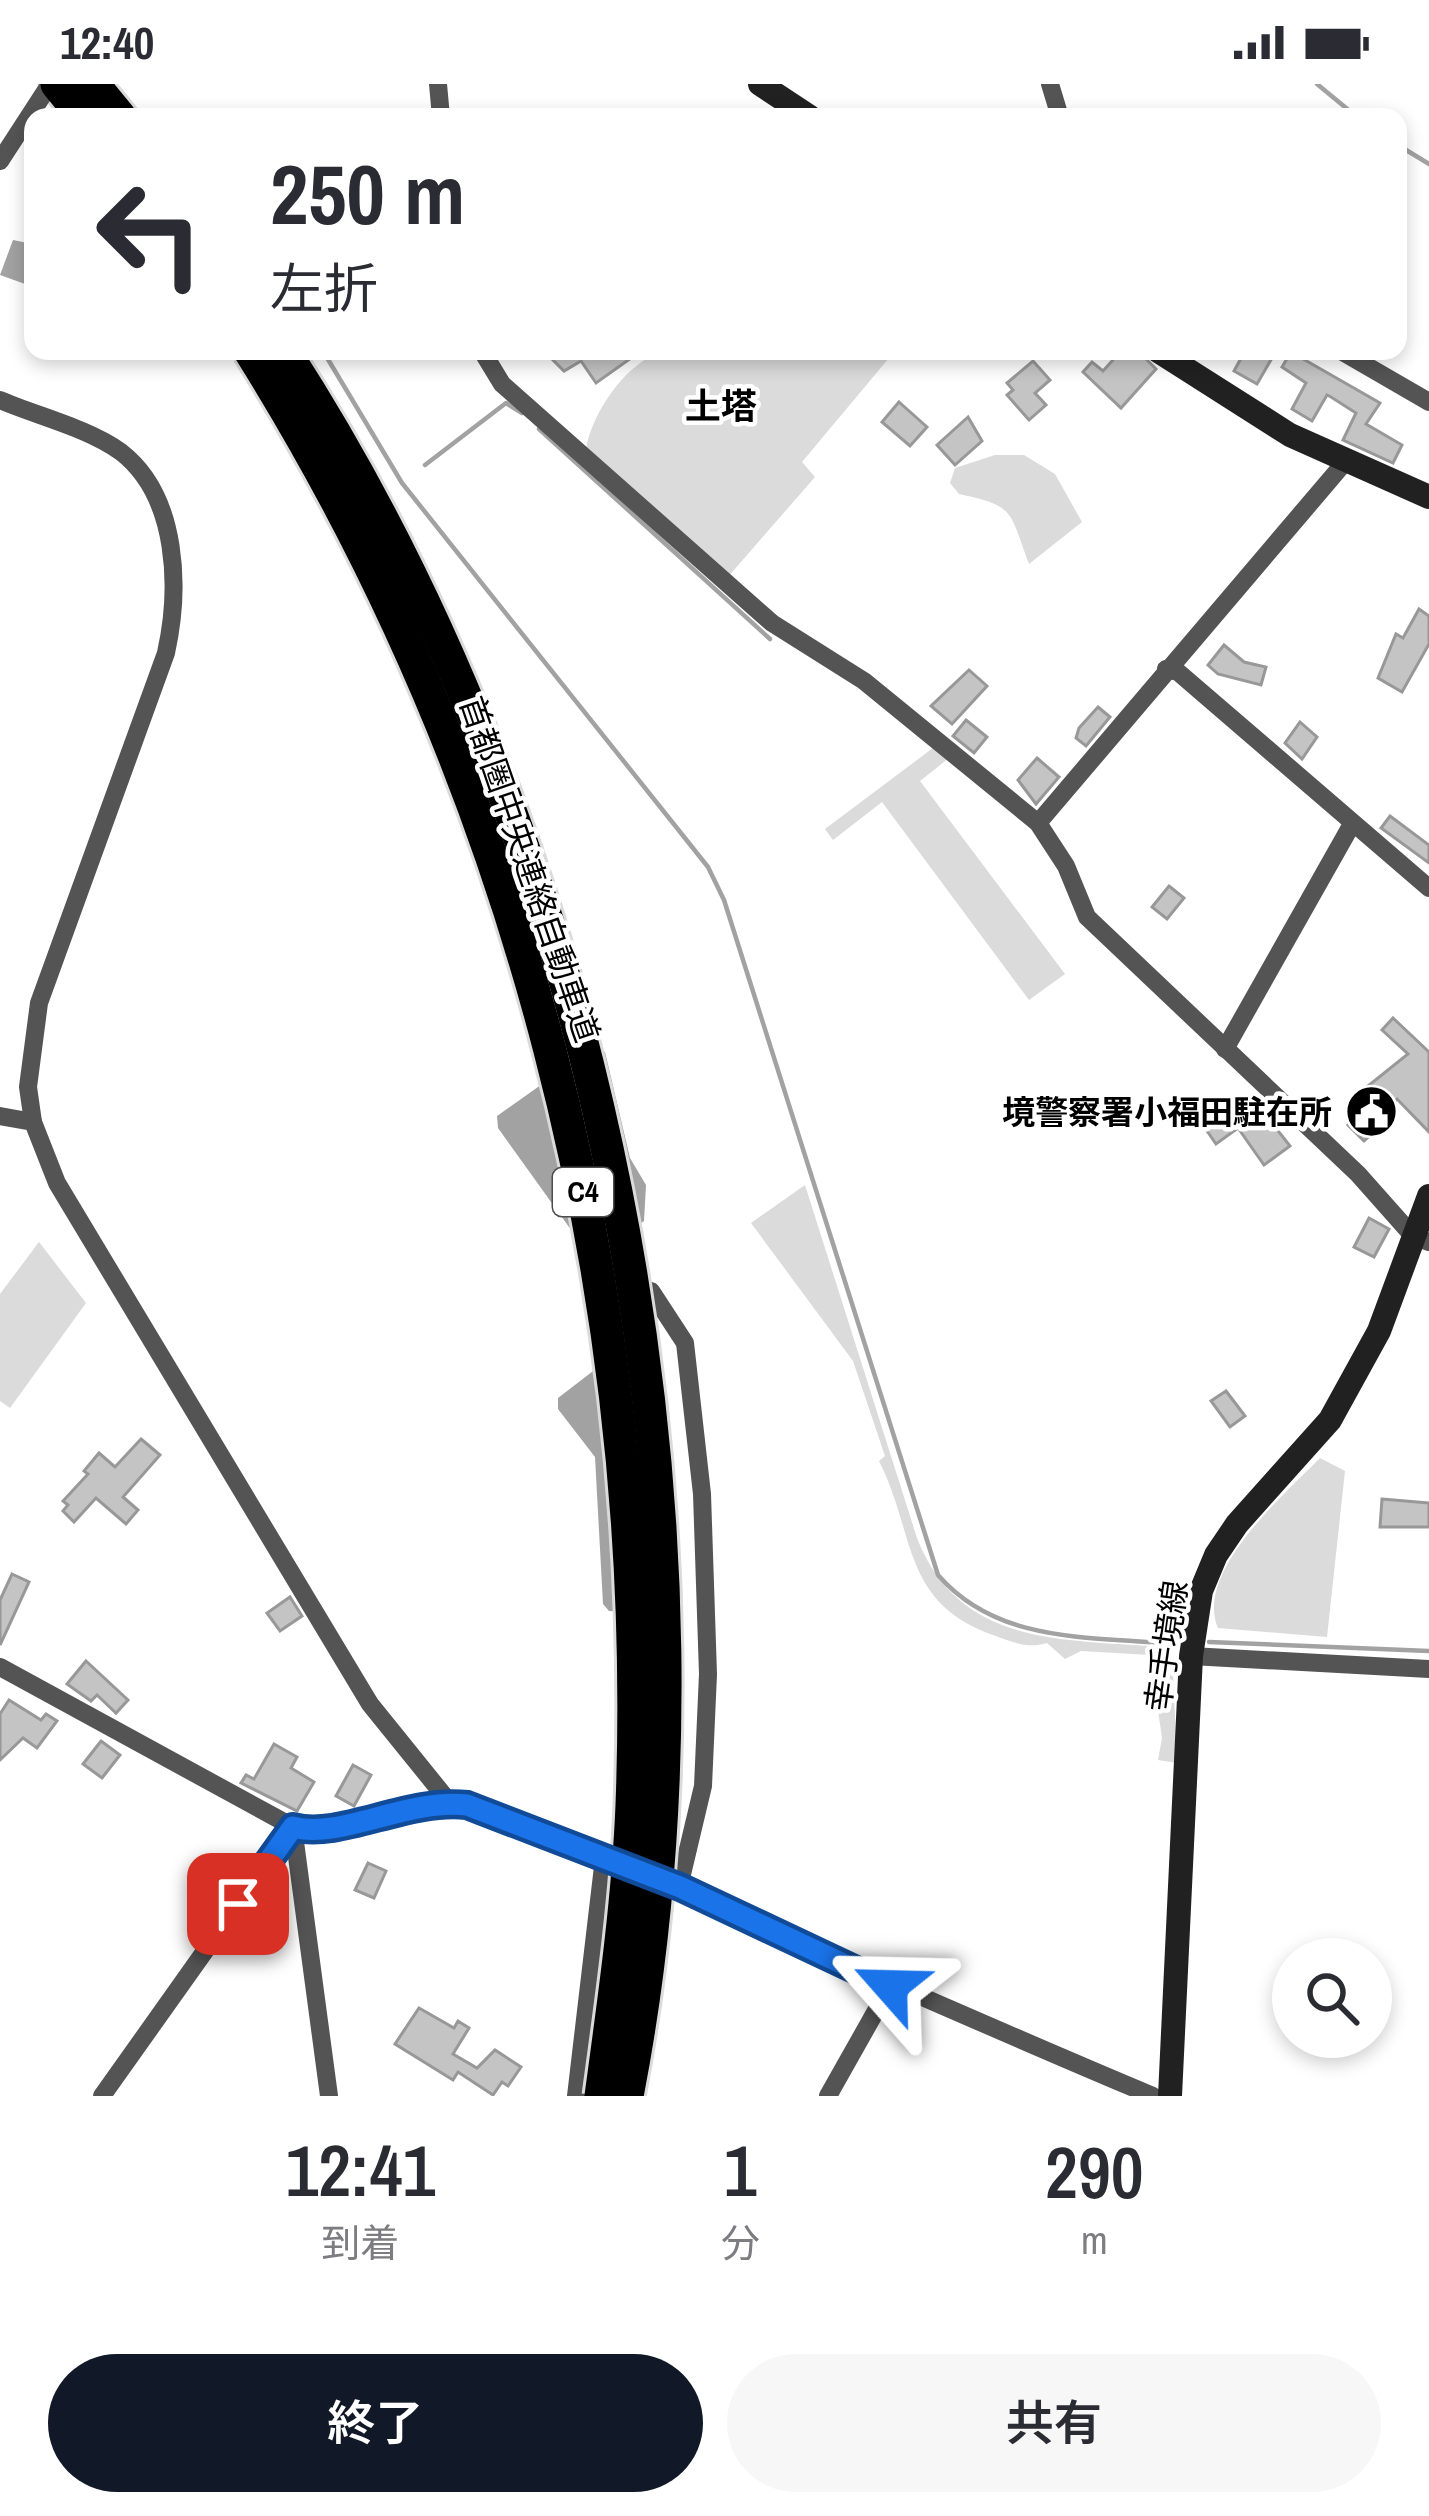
<!DOCTYPE html>
<html lang="ja">
<head>
<meta charset="utf-8">
<style>
  body { margin:0; font-family:"Archivo Narrow","Noto Sans JP",sans-serif; background:#f7f7f7; color:#2b2b33; height:100vh; display:flex; flex-direction:column; font-size:45px; white-space:nowrap }
  * { box-sizing:border-box; margin:0 }
  p { font-size:39px; color:#7c7c81 }
  .icon { flex:none; width:66px; height:66px; fill:none; stroke:currentColor; stroke-width:2; stroke-linecap:round; stroke-linejoin:round }
  .map { position:relative; height:2012px; overflow:hidden }
  .sheet { display:flex; flex-direction:column; background:#fff; flex:1 }
  .sheet>* { flex:none }
  .top-card { position:absolute; left:24px; top:24px; width:1383px; height:252px; border-radius:24px; box-shadow:0 6px 18px #0003; background:#fff; color:#2b2b33; overflow:hidden }
  .controls { position:absolute; left:1272px; top:1854px; display:grid; gap:24px }
  .controls a { display:grid; place-items:center; width:120px; height:120px; border-radius:50%; background:#fff; box-shadow:0 6px 18px #0003; font-size:60px }
  .pin { position:absolute; display:grid; place-items:center; width:102px; height:102px; color:#fff; margin:-51px; border-radius:24px; box-shadow:0 6px 18px #0006 }
  .me { position:absolute; width:132px; margin:-66px; rotate:295deg; stroke-linejoin:round; filter:drop-shadow(0 0 9px #0008) }
  .turn { display:flex; align-items:center; gap:42px; height:252px; padding:0 48px; font-size:54px }
  .turn .icon { width:156px; height:156px; stroke-width:2.5 }
  .turn b { display:block; font-size:84px; line-height:102px }
  .eta { display:flex; justify-content:space-evenly; align-items:center; height:204px; text-align:center }
  .eta b { font-size:72px; font-weight:600; line-height:84px }
  .button { display:flex; gap:24px; margin-top:auto; padding:24px 48px }
  .button a { flex:1; height:138px; border-radius:72px; background:#111827; color:#fff; font-size:48px; font-weight:600; line-height:138px; text-align:center }
  .button a+a { background:#f7f7f7; color:#2b2b33 }
  .status { display:flex; justify-content:space-between; align-items:center; height:84px; padding:0 60px; background:#fff; direction:ltr }
  .status svg { height:33px; fill:currentColor }
  .map>svg:first-child { display:block }
  .green { fill:#dbdbdb }
  .water { fill:#a2a2a2 }
  .lines { fill:none; stroke-linecap:round; stroke-linejoin:round }
  .stream { stroke:#a2a2a2; stroke-width:4.5 }
  .building { fill:#c4c4c4; stroke:#989898; stroke-width:3 }
  .highway-casing { stroke:#dbdbdb; stroke-width:39 }
  .street { stroke:#545454; stroke-width:18 }
  .secondary { stroke:#212121; stroke-width:24 }
  .highway { stroke:#000; stroke-width:33 }
  .highway-bridge-casing { stroke:#dbdbdb; stroke-width:39; stroke-linecap:butt }
  .highway-bridge { stroke:#000; stroke-width:33 }
  .route-casing { stroke:#114b97; stroke-width:30 }
  .route { stroke:#1a73e8; stroke-width:21 }
  .labels { text-anchor:middle; stroke-width:9; stroke-linejoin:round; paint-order:stroke }
  .shield { fill:#fff; stroke:#4c4c4c; stroke-width:3 }
  .shield-label { font-size:30px; font-weight:bold; fill:#000 }
  .street-label { font-size:33px; fill:#000; stroke:#fff }
  .poi-label { font-size:33px; font-weight:bold; fill:#000; stroke:#fff; text-anchor:end }
  .neighbourhood-label { font-size:36px; font-weight:bold; fill:#000; stroke:#fff }
</style>
</head>
<body>
<div class="status"><b>12:40</b><svg viewBox="0 0 49 12"><path d="M0 12V9h3v3zM5 12V6h3v6zM10 12V3h3v9zM15 12V0h3v12zM26 1h20v11H26zM47 4h2v5h-2z"/></svg></div>
<div class="map">
<svg width="1429" height="2012" viewBox="0 0 1429 2012">
  <rect width="100%" height="100%" fill="#fff"/>
  <g class="green">
    <path d="M668,267L681,274L700,267H882L889,274L802,378L815,393L727,494L586,366C591,330 629,272 668,267Z"/>
    <path d="M1024,371L1055,390L1082,438L1029,480C1009,427 1016,422 959,410L950,399L955,384L995,371Z"/>
    <path d="M933,664L949,674L920,697L1065,890L1029,916L882,718L833,756L825,745Z"/>
    <path d="M805,1101L917,1454C961,1567 1070,1554 1172,1564L1177,1679L1158,1676L1162,1654L1150,1571L1081,1567L1065,1575L1047,1559C1027,1565 1013,1558 993,1551C901,1518 916,1450 879,1377L885,1372L853,1277L751,1139Z"/>
    <path d="M39,1158L86,1219L10,1324L0,1317V1210Z"/>
    <path d="M1320,1374L1345,1387L1327,1553L1218,1544C1194,1488 1284,1411 1320,1374Z"/>
  </g>
  <g class="water">
    <path d="M13,156L33,160L25,200L0,191Z"/>
    <path d="M593,964L605,968L630,1074L646,1101L644,1137L592,1175L498,1044L497,1032Z"/>
    <path d="M623,1264L658,1372L670,1377L678,1479L625,1528L609,1527L603,1520L595,1373L558,1325V1314Z"/>
  </g>
  <g class="lines">
    <g class="stream">
      <path d="M1317,0L1357,33"/>
      <path d="M1398,61L1429,80"/>
      <path d="M323,267L402,399L708,783L724,816L938,1491C998,1560 1089,1552 1173,1560"/>
      <path d="M539,345L770,555"/>
      <path d="M425,381L506,319L522,329"/>
      <path d="M1209,1558L1429,1567"/>
    </g>
  </g>
  <g class="building">
    <path d="M544,267H641L596,299L581,277L564,287Z"/>
    <path d="M1121,267H1138L1156,285L1121,324L1083,288L1092,278L1103,287Z"/>
    <path d="M1245,267H1276L1257,300L1234,287Z"/>
    <path d="M1291,268L1380,319L1366,340L1402,361L1393,379L1343,356L1356,329L1331,313L1327,311L1312,337L1292,325L1306,299L1282,283Z"/>
    <path d="M1033,277L1050,296L1035,309L1046,321L1029,336L1007,311L1013,306L1007,299Z"/>
    <path d="M899,318L927,343L910,362L882,338Z"/>
    <path d="M968,333L982,357L955,381L937,361Z"/>
    <path d="M1419,525L1429,532V560L1402,608L1378,594L1396,550L1403,554Z"/>
    <path d="M1224,561L1244,578L1266,583L1261,601L1218,590L1208,581Z"/>
    <path d="M969,586L987,602L952,640L931,622Z"/>
    <path d="M1098,623L1110,633L1086,662L1076,654L1079,644Z"/>
    <path d="M966,636L987,653L974,669L953,652Z"/>
    <path d="M1300,638L1317,653L1302,675L1285,659Z"/>
    <path d="M1037,674L1059,693L1036,720L1018,696Z"/>
    <path d="M1390,732L1429,761V779L1381,744Z"/>
    <path d="M1169,802L1184,814L1167,835L1152,823Z"/>
    <path d="M1393,934L1429,968V1048L1397,1015L1370,1040L1376,1046L1364,1057L1348,1041L1360,1029L1354,1019L1358,1010L1408,970L1382,946Z"/>
    <path d="M1253,1015L1290,1062L1264,1081L1238,1044L1216,1060L1205,1044Z"/>
    <path d="M1369,1134L1389,1145L1374,1173L1354,1163Z"/>
    <path d="M1226,1307L1245,1332L1230,1343L1211,1317Z"/>
    <path d="M141,1355L160,1371L123,1413L138,1426L126,1440L96,1414L74,1438L63,1427L68,1421L63,1417L88,1390L84,1387L99,1369L115,1383Z"/>
    <path d="M1382,1415L1429,1419V1443H1380Z"/>
    <path d="M12,1490L29,1498L0,1561V1516Z"/>
    <path d="M290,1513L302,1532L280,1547L267,1529Z"/>
    <path d="M86,1577L128,1616L116,1629L97,1611L91,1617L67,1600Z"/>
    <path d="M9,1616L41,1636L46,1630L57,1637L37,1664L23,1654L0,1676V1630Z"/>
    <path d="M101,1657L120,1671L102,1694L83,1680Z"/>
    <path d="M274,1660L297,1673L291,1684L314,1698L297,1727L241,1699L246,1691L254,1695Z"/>
    <path d="M353,1681L371,1691L354,1722L336,1712Z"/>
    <path d="M368,1779L386,1787L374,1814L355,1806Z"/>
    <path d="M419,1924L454,1944L458,1937L469,1944L453,1970L477,1984L495,1966L521,1983L508,2002L502,1998L493,2011L458,1988L453,1996L395,1960Z"/>
  </g>
  <g class="lines">
    <defs>
      <g id="highway">
        <path d="M57,0L84,33"/>
        <path d="M93,0L120,33"/>
      </g>
    </defs>
    <use href="#highway" class="highway-casing"/>
    <g class="street">
      <path d="M438,0L441,33"/>
      <path d="M1050,0L1060,33"/>
      <path d="M0,77L50,0"/>
      <path d="M482,267L502,300L772,539L864,597L1038,739L1066,782L1087,833L1358,1090L1413,1152L1429,1158"/>
      <path d="M1341,267L1429,318"/>
      <path d="M0,316C37,332 88,344 121,368C179,413 180,506 166,569L39,919L28,1003L33,1038"/>
      <path d="M1166,585L1178,588L1429,804"/>
      <path d="M1038,739L1345,378"/>
      <path d="M1225,965L1352,740"/>
      <path d="M0,1032L33,1038L57,1099L370,1620L450,1719"/>
      <path d="M651,1207L685,1259L702,1410L708,1590L703,1702L679,1803"/>
      <path d="M1191,1572L1429,1585"/>
      <path d="M0,1583L293,1743C339,1757 408,1714 467,1721C699,1811 923,1916 1153,2012"/>
      <path d="M293,1743L329,2012"/>
      <path d="M102,2012L293,1743"/>
      <path d="M576,2012L604,1774"/>
      <path d="M828,2012L890,1902"/>
    </g>
    <g class="secondary">
      <path d="M760,0L810,33"/>
      <path d="M1158,267L1290,351L1429,413"/>
      <path d="M1170,2012L1191,1572L1201,1507L1216,1471L1237,1440L1330,1336L1379,1247L1429,1112"/>
    </g>
    <use href="#highway" class="highway"/>
    <defs>
      <g id="highway-bridge">
        <path d="M250,267C521,699 651,1213 632,1721C628,1819 614,1916 601,2012"/>
        <path d="M284,267C601,756 738,1439 627,2012"/>
      </g>
    </defs>
    <use href="#highway-bridge" class="highway-bridge-casing"/>
    <use href="#highway-bridge" class="highway-bridge"/>
  </g>
  <g class="lines">
    <defs>
      <path id="route" d="M238,1820L293,1743C340,1756 407,1714 467,1721L680,1803L890,1902"/>
    </defs>
    <use href="#route" class="route-casing"/>
    <use href="#route" class="route"/>
  </g>
  <defs>
    <symbol id="civic-disc" viewBox="-11 -11 22 22"><circle r="9.5" fill="#000" stroke="#fff"/><path d="M-.6-6.5H3V-4.5H.6V-3L4-1V1h2V6H-6V1h2V-1L-.6-3ZM-1.2 2.5V6h2.4V2.5Z" fill="#fff"/></symbol>
  </defs>
  <g fill-rule="evenodd">
    <use href="#civic-disc" x="1342" y="998" width="59" height="59"/>
  </g>
  <g class="labels">
    <rect class="shield" x="553" y="1084" width="60" height="48" rx="9"/>
    <g class="shield-label">
      <text x="583" y="1118">C4</text>
    </g>
    <g class="street-label">
      <text transform="translate(530 785) rotate(71)" y="12">首都圏中央連絡自動車道</text>
      <text transform="translate(1166 1562) rotate(-82)" y="12">幸手境線</text>
    </g>
    <g class="poi-label">
      <text x="1332" y="1040">境警察署小福田駐在所</text>
    </g>
    <g class="neighbourhood-label">
      <text x="721" y="335">土塔</text>
    </g>
  </g>
</svg>
<div class="controls">
<a><svg class="icon" aria-label="search" viewBox="0 0 24 24"><circle cx="10" cy="10" r="6"/><path d="M15 15l6 6"/></svg></a>
</div>
<div class="pin" style="left:238px;top:1820px;background:#d93025"><svg class="icon" aria-label="arrive" viewBox="0 0 24 24"><path d="M6 21V4h12l-3 4 3 4H6"/></svg></div>
<svg class="me" style="left:890px;top:1902px" viewBox="-20 -20 40 40"><path d="M0-17L14 15 0 8-14 15z" fill="#1a73e8" stroke="#fff" stroke-width="4"/></svg>
<div class="top-card">
<div class="turn"><svg class="icon" aria-label="left" viewBox="0 0 24 24"><path d="M17 20v-9H6M10 6l-5 5 5 5"/></svg><div><b>250 m</b>左折</div></div>
</div>
</div>
<section class="sheet">
<div class="eta">
<div><b>12:41</b><p>到着</p></div>
<div><b>1</b><p>分</p></div>
<div><b>290</b><p>m</p></div>
</div>
<div class="button"><a>終了</a><a>共有</a></div>
</section>
</body>
</html>
